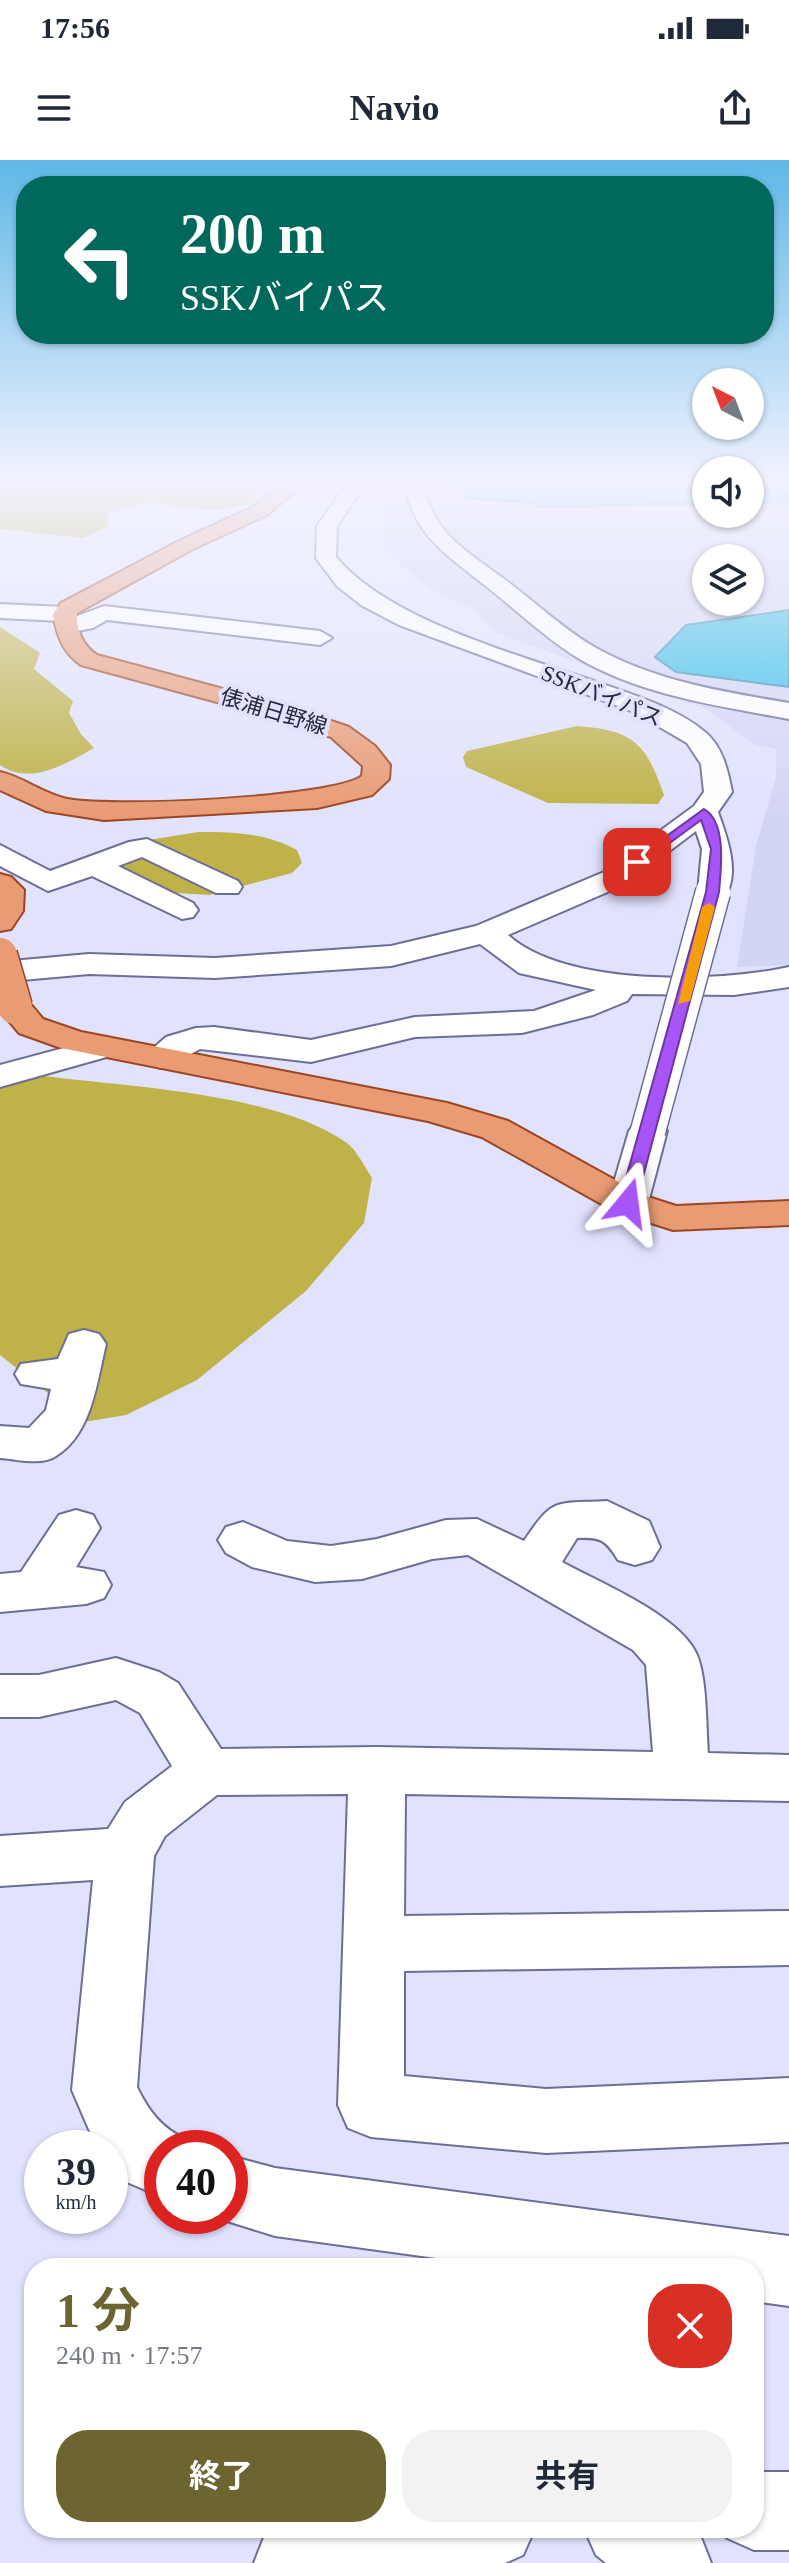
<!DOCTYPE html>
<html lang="ja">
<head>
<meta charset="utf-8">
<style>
  body { margin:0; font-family:"Times New Roman","Noto Sans JP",serif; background:#f2f2f3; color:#1f2937; height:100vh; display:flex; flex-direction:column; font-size:30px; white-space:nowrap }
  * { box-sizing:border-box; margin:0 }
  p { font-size:26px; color:#747a83 }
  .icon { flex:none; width:44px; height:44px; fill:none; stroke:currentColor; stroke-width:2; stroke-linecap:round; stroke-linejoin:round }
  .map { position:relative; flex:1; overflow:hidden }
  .sheet { position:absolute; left:24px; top:2098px; width:740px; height:280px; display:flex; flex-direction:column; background:#fff; border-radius:32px; box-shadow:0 2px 6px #0004 }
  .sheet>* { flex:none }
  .hud { position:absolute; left:16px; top:16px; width:758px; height:168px; border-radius:32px; box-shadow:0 2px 6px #0004; background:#00695c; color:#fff; overflow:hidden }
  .needle { width:52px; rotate:318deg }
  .buttons { position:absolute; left:692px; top:208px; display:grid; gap:16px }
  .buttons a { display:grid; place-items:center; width:72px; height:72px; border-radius:50%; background:#fff; box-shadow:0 2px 6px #0004; font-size:40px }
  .speed { position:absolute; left:24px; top:1970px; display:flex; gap:16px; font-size:40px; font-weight:700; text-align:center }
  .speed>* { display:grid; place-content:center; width:104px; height:104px; border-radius:50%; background:#fff; box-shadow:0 2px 6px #0004; line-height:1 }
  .speed small { font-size:20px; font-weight:400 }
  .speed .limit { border:12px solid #d22; background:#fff; color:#111 }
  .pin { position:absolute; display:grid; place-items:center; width:68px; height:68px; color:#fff; margin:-34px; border-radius:16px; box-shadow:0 4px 12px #0006 }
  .me { position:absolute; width:88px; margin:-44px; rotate:16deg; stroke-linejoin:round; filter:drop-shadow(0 0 6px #0008) }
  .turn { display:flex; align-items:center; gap:28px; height:168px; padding:0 32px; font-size:36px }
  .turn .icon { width:104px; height:104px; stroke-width:2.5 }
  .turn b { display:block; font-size:56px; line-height:68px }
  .round { display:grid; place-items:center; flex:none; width:84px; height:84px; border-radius:32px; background:#f2f2f3 }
  .summary { display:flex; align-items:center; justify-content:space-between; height:136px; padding:0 32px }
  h1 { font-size:48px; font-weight:700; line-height:60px; color:#6c6532 }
  .button { display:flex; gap:16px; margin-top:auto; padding:16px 32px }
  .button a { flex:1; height:92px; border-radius:32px; background:#6c6532; color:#fff; font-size:32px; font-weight:700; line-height:92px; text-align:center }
  .button a+a { background:#f2f2f3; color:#1f2937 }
  .status { display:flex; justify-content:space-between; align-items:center; height:56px; padding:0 40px; background:#fff; direction:ltr }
  .status svg { height:22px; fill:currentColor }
  header { display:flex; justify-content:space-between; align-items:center; height:104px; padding:0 32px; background:#fff; font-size:36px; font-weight:700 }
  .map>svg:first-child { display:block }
  .built { fill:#d3d5f4; fill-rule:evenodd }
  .forest { fill:#bfb248 }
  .water { fill:#30bde5; stroke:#2d90b1; stroke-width:2 }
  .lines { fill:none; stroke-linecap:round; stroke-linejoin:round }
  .minor-casing { stroke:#6d6e96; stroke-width:4 }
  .major-casing { stroke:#9c4621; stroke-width:4 }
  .minor { fill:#fff; fill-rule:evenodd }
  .major { fill:#e99b73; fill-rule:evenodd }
  .minor-bridge-casing { stroke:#6d6e96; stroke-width:37; stroke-linecap:butt }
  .major-bridge-casing { stroke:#9c4621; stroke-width:37; stroke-linecap:butt }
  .minor-bridge { stroke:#fff; stroke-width:34 }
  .major-bridge { stroke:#e99b73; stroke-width:34 }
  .route { fill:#a855f7; stroke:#6d37a1; stroke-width:2 }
  .slow { fill:#f59e0b }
  .labels { text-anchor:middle; stroke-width:8; stroke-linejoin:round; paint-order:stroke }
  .far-street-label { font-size:22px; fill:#262637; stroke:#e1e3fe }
</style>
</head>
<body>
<div class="status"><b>17:56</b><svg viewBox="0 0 49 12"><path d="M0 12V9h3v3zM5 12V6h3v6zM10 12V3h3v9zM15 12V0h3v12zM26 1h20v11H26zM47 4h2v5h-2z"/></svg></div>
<header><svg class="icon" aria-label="menu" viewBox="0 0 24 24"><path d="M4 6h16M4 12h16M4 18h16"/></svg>Navio<svg class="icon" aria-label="share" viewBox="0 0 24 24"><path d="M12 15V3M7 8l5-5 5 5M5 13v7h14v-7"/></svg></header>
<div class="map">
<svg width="789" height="2403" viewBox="0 0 789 2403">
  <rect width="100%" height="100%" fill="#e1e3fe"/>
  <path class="built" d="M393,320H706V354H750V320H789V805L737,807L756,686L776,617V589L753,584L708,550L497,473L473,449L428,427L383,390L384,333ZM706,398H750V442H706Z"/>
  <g class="forest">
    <path d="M0,320H243L260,340C248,343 234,349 222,350C174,352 159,331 108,354V366L83,378L0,369Z"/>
    <path d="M0,467L40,493L34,509L73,541L69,553L81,574L94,588C66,604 30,626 0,605Z"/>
    <path d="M577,566C633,570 646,583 664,635L658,644L548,643L466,607L463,597L467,591Z"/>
    <path d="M199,672C235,672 265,673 297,690L302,703L292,713L209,735L160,732L122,710L121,694L129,683Z"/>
    <path d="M44,916C129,927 278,933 347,983C357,991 365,1007 372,1018L364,1063L306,1131L197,1220L126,1255L84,1262L0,1195V926Z"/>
  </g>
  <g class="water">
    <path d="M499,320H706V344L537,347L534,343L465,338L463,324Z"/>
    <path d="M750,320H789V342L750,343Z"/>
    <path d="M789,450V527L676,512L655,497L686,465Z"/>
  </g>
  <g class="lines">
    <defs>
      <g id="minor">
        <path d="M350,320H368L337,366L336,397C392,464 529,497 611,527C642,538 679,550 705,572C723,587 728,611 732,632L718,652C727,677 741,714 724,738H702L698,732L702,689L696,671L626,724L508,775C565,827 717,823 789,807V827L734,835L632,834L627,841L593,855L522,873L415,877L311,902L200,889L173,904L161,908L149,904L143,897L166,877L196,868L214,867L311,880L415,857L534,851L596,830L519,813L480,784L391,806L215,818L89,814L0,822V802L89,794L215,798L391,786L476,766L604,712L694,646L704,632L701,604L687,583L634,552L399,465L361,445L337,426L316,398L317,366Z"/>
        <path d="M405,320H423C432,374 463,388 504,419C534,441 564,470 596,488C655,521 724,532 789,543V559C719,546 640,535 578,498C544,477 513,447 482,423C444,393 410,371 405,320Z"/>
        <path d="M0,444L64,447L72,449L75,454L72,458L104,446L320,471L332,478L320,485L107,460L93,468L67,473L56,466L61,461L0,458Z"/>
        <path d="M147,679L238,721L242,727L238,733H216L142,697L118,706L193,743L198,750L193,757L182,759L92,716L48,731L0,706V685L50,711L129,682Z"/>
        <path d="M105,877L117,880L122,887L117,894L0,927V905Z"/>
        <path d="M648,960L661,963L667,971L648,1043L642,1051L628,1055L614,1051L608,1043L629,971L635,963Z"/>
        <path d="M84,1170L99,1174L106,1184C97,1221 92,1274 56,1296C41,1306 16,1299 0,1298V1266L29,1268L46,1250L51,1229L21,1224L15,1214L21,1204L58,1199L69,1174Z"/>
        <path d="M607,1341L649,1361L660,1387L652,1400L635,1405L618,1400C606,1380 601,1377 577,1378L562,1402C600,1423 680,1455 697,1495C707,1519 706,1566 708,1593L789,1595V1641L405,1634L404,1756L789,1751V1805L404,1811V1916L546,1929L789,1918V1982L546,1993L371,1977L348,1968L338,1945L348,1634L217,1635L165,1676L154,1696L137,1927C148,1950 162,1969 186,1979L189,1988H162V2037L122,2020L110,2005V1988H97L72,1930L93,1720L0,1726V1676L108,1669L125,1642L172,1606L140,1553L116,1540L39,1557H0V1515H39L116,1498L159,1512L178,1523L221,1589L377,1587L653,1592L646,1505L633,1490L468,1395L432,1399L362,1419L315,1422L252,1407L226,1393L218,1380L226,1367L243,1362L287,1381L331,1386L377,1379L446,1360L477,1359L524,1381C554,1336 555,1344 607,1341Z"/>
        <path d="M76,1350L93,1355L100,1368L76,1407L104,1412L111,1425L104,1438L86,1444L0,1452V1414L21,1412L59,1355Z"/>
        <path d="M230,1996L275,2008L789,2076V2146L754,2141V2108H509L275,2076L211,2056H230Z"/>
        <path d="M754,2312H789V2390H754L727,2378L722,2368H754Z"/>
        <path d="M276,2368H535L523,2395L505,2403H254L265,2375Z"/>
        <path d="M584,2368H690L700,2375L711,2403H606L596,2395Z"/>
      </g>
      <g id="major">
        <path d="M289,320H309L267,355L193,389L77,453C76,469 82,485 97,495L290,547L349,567L375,586L390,605L389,619L372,635L317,648L104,660L46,651L0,630V612C22,617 41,632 63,638C102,649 333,638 362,616L363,606L331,577L272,557L81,505C62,492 57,475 53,454L61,443L179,381L253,347Z"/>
        <path d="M0,714L11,717L24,730L23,751L11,769L0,771Z"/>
        <path d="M15,837L27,840L43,859L81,872L447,943L508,961L642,1035L676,1046L789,1041V1065L673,1070L614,1051L482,977L428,961L61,888L19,873L0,850L3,840Z"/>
      </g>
    </defs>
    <use href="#minor" class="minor-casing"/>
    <use href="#major" class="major-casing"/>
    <use href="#minor" class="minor"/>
    <use href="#major" class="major"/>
    <defs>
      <path id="minor-bridge" d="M648,971L713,732"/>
      <path id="major-bridge" d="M0,795L15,847"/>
    </defs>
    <use href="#minor-bridge" class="minor-bridge-casing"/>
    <use href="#major-bridge" class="major-bridge-casing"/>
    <use href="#minor-bridge" class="minor-bridge"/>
    <use href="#major-bridge" class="major-bridge"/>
  </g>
  <linearGradient id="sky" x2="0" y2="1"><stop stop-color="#5eb8e7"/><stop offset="0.49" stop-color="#f2f2ff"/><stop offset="1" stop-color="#f2f2ff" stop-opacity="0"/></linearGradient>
  <rect width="789" height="656" fill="url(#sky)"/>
  <path class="route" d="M704,649C727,662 721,709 719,732L636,1043L628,1048L619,1043L706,732L711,689L701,660L641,704L631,702Z"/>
  <path class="slow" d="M709,743L715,747L690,841L678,844L702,747Z"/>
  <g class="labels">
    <g class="far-street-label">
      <text transform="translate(602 535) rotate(22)" y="8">SSKバイパス</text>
      <text transform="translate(274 551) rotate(17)" y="8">俵浦日野線</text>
    </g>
  </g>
</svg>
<div class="buttons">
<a><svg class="needle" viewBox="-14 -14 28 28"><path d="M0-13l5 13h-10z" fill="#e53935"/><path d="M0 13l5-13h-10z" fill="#747a83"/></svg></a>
<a><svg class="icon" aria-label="sound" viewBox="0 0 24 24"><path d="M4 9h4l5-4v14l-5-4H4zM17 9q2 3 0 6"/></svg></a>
<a><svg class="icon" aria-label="layers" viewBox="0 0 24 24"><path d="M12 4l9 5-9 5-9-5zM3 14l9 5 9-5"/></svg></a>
</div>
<div class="speed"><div>39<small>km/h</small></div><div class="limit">40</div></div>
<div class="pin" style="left:637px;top:702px;background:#d93025"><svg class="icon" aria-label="arrive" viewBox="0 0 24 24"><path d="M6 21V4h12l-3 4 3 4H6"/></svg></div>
<svg class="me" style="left:628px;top:1043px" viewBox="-20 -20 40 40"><path d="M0-17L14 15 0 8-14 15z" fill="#a855f7" stroke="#fff" stroke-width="4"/></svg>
<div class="hud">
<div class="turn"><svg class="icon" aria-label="left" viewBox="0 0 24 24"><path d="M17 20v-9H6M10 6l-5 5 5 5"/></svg><div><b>200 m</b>SSKバイパス</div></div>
</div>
<section class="sheet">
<div class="summary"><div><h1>1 分</h1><p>240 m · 17:57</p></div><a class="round" style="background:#d93025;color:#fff"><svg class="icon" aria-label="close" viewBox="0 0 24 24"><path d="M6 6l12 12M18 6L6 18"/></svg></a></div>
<div class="button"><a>終了</a><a>共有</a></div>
</section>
</div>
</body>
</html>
